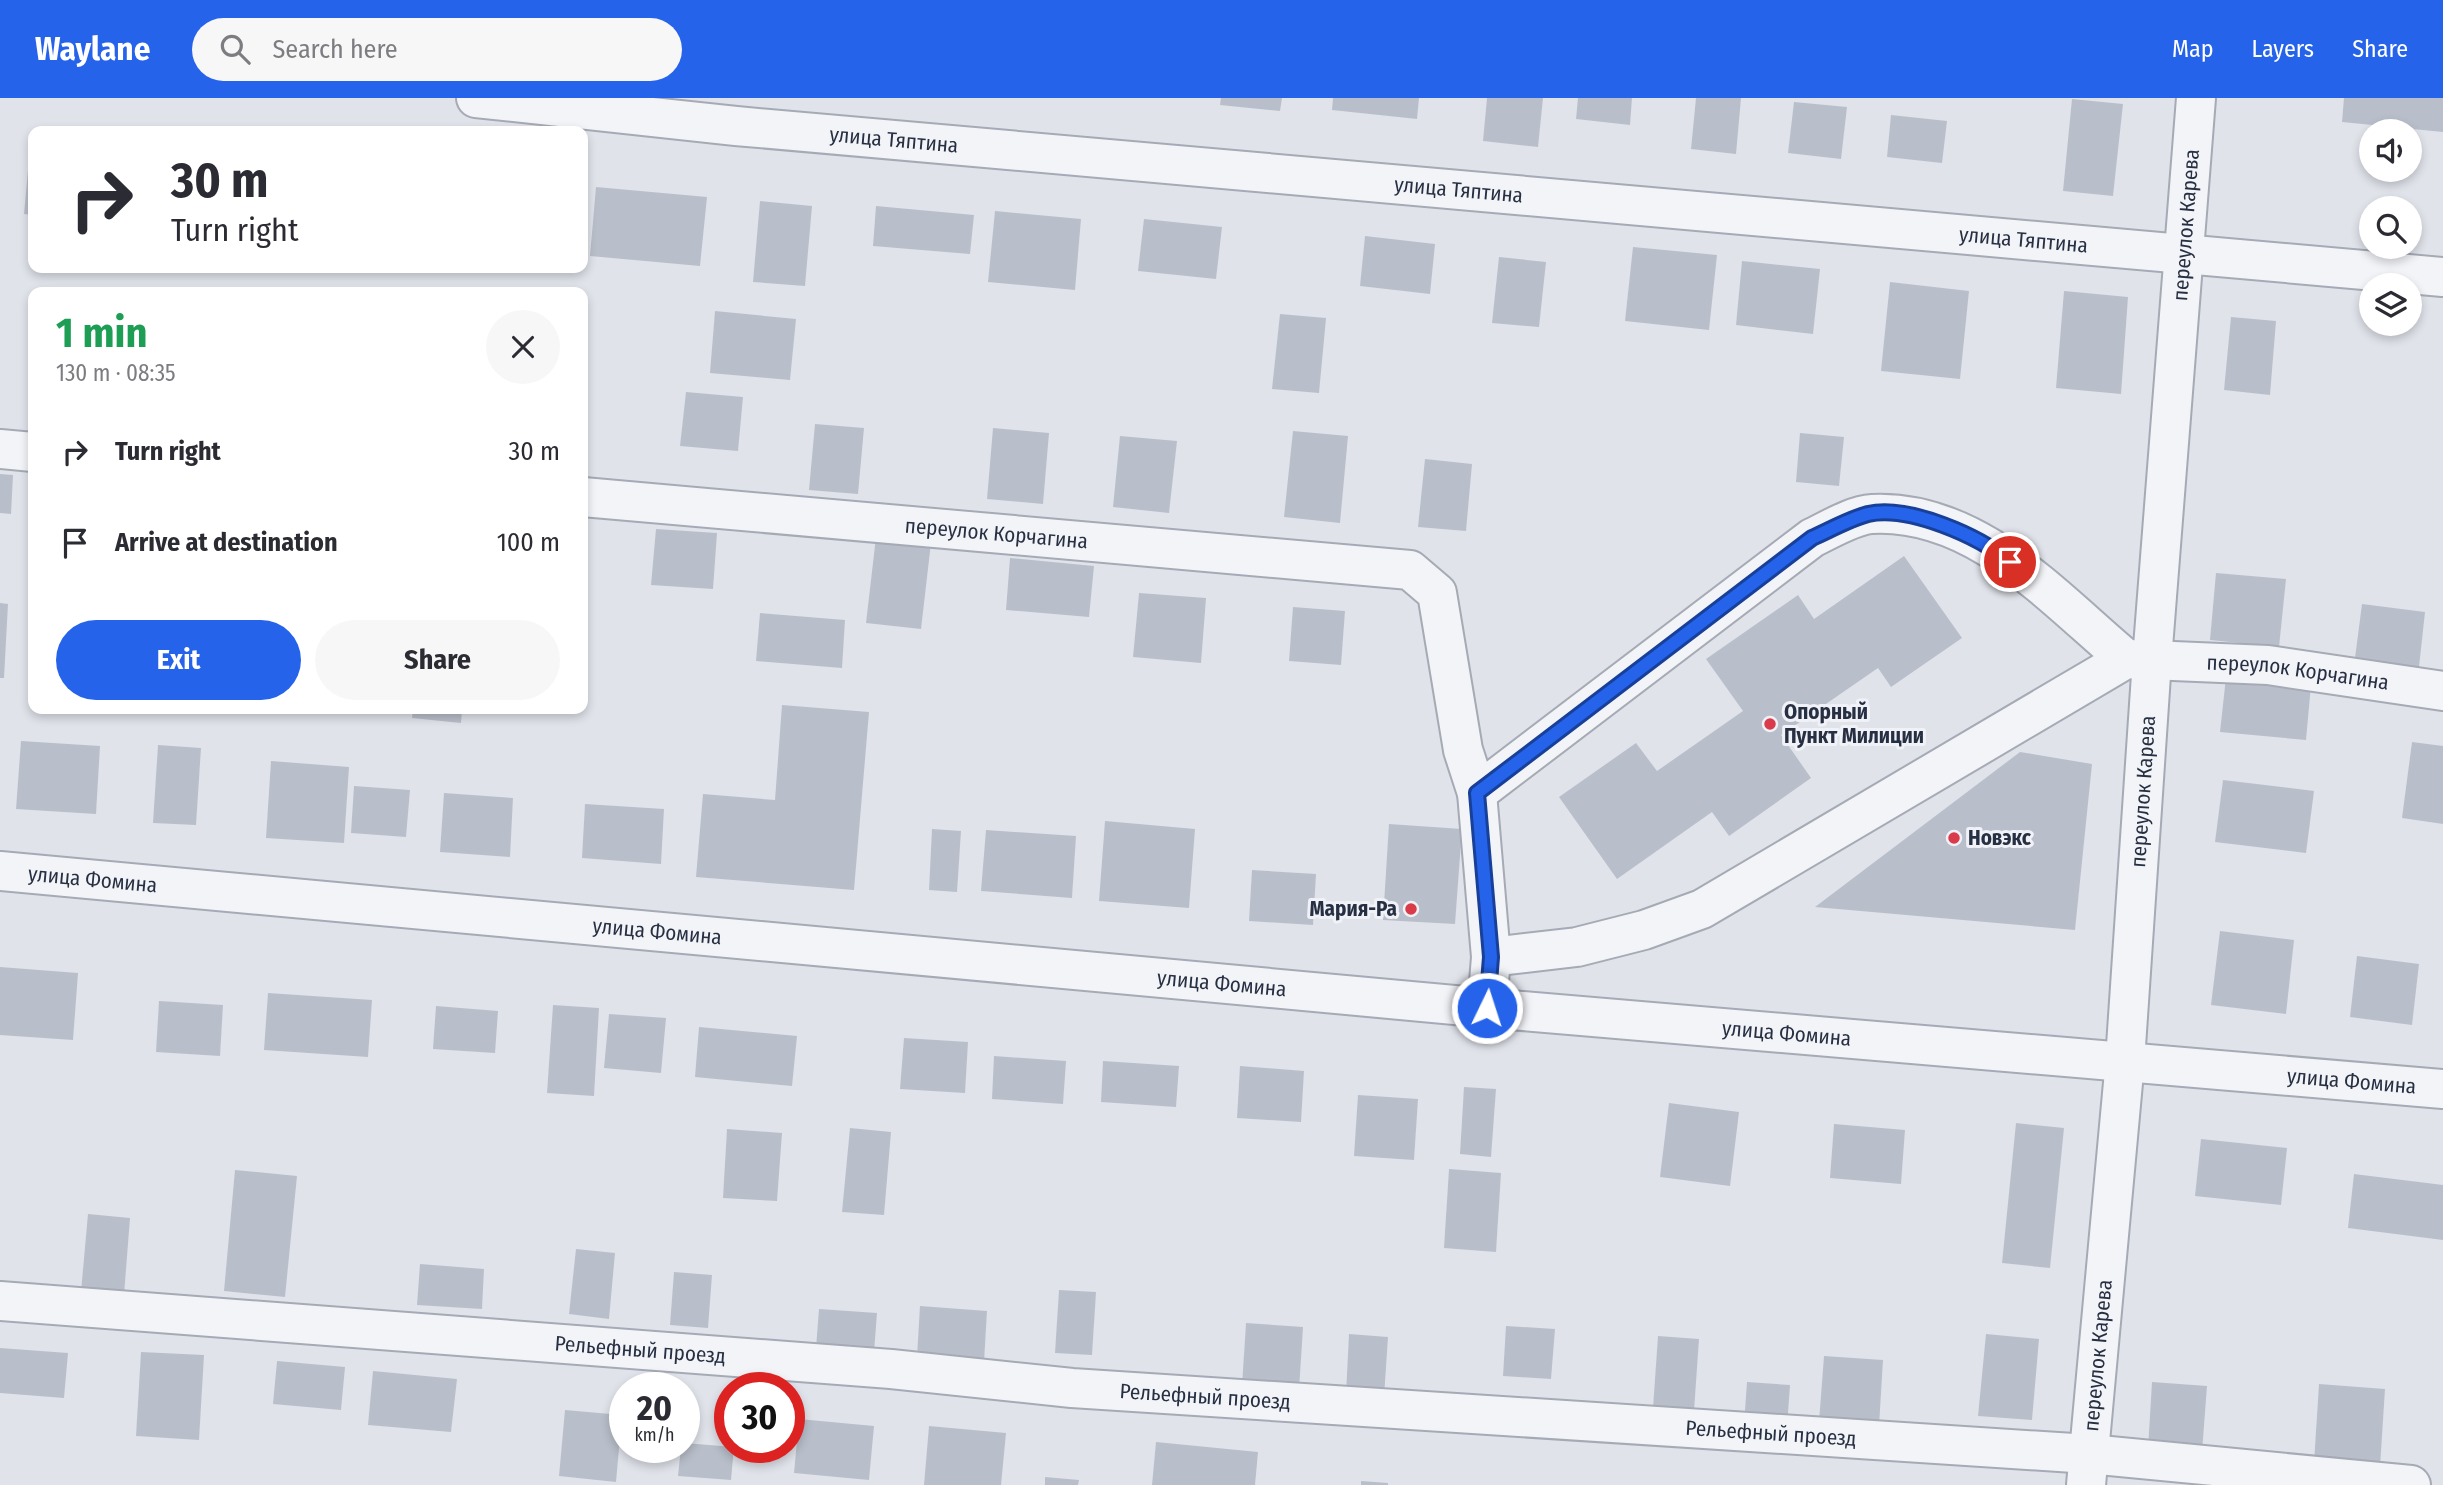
<!DOCTYPE html>
<html lang="en">
<head>
<meta charset="utf-8">
<style>
  body { margin:0; font-family:"Fira Sans Condensed",sans-serif; background:#f7f7f7; color:#2b2b33; height:100vh; display:flex; flex-direction:column; font-size:26px; white-space:nowrap }
  * { box-sizing:border-box; margin:0 }
  p { font-size:23px; color:#7c7c81 }
  .icon { flex:none; width:38px; height:38px; fill:none; stroke:currentColor; stroke-width:2; stroke-linecap:round; stroke-linejoin:round }
  .map { position:relative; flex:1; overflow:hidden }
  .drawer { position:absolute; left:28px; top:189px; width:560px; height:427px; display:flex; flex-direction:column; background:#fff; border-radius:14px; box-shadow:0 4px 10px #0003 }
  .drawer>* { flex:none }
  .top-card { position:absolute; left:28px; top:28px; width:560px; height:147px; border-radius:14px; box-shadow:0 4px 10px #0003; background:#fff; color:#2b2b33; overflow:hidden }
  .buttons { position:absolute; left:2359px; top:21px; display:grid; gap:14px }
  .buttons a { display:grid; place-items:center; width:63px; height:63px; border-radius:50%; background:#fff; box-shadow:0 4px 10px #0003; font-size:35px }
  .speed { position:absolute; left:609px; top:1274px; display:flex; gap:14px; font-size:35px; font-weight:700; text-align:center }
  .speed>* { display:grid; place-content:center; width:91px; height:91px; border-radius:50%; background:#fff; box-shadow:0 4px 10px #0003; line-height:1 }
  .speed small { font-size:18px; font-weight:400 }
  .speed .limit { border:10px solid #d22; background:#fff; color:#111 }
  .pin { position:absolute; display:grid; place-items:center; width:60px; height:60px; color:#fff; margin:-30px; border:4px solid #fff; border-radius:50%; box-shadow:0 2px 7px #0007 }
  .me { position:absolute; width:77px; margin:-38px; rotate:4deg; stroke-linejoin:round; filter:drop-shadow(0 0 5px #0008) }
  .turn { display:flex; align-items:center; gap:24px; height:147px; padding:0 28px; font-size:32px }
  .turn .icon { width:91px; height:91px; stroke-width:2.5 }
  .turn b { display:block; font-size:49px; line-height:60px }
  .round { display:grid; place-items:center; flex:none; width:74px; height:74px; border-radius:37px; background:#f7f7f7 }
  .head { display:flex; align-items:center; justify-content:space-between; height:119px; padding:0 28px }
  h1 { font-size:42px; font-weight:700; line-height:52px; color:#1e9e55 }
  .action { display:flex; gap:14px; margin-top:auto; padding:14px 28px }
  .action a { flex:1; height:80px; border-radius:42px; background:#2563eb; color:#fff; font-size:28px; font-weight:700; line-height:80px; text-align:center }
  .action a+a { background:#f7f7f7; color:#2b2b33 }
  ul { padding:0; list-style:none }
  li { display:flex; align-items:center; gap:21px; height:91px; padding:0 28px }
  li div { flex:1 }
  li b { display:block; font-size:26px }
  li em { font-style:normal }
  header { display:flex; align-items:center; gap:42px; box-sizing:border-box; height:98px; padding:0 35px; background:#2563eb; color:#fff }
  header strong { font-size:33px }
  nav { display:flex; gap:38px; margin-inline-start:auto; font-size:24px }
  .search { width:490px; height:63px; background:#f7f7f7; display:flex; align-items:center; gap:18px; box-sizing:border-box; padding:0 24px; border-radius:38px; color:#7c7c81; font-size:26px }
  .map>svg:first-child { display:block }
  .building { fill:#b9bfca }
  .lines { fill:none; stroke-linecap:round; stroke-linejoin:round }
  .minor-casing { stroke:#a5aab5; stroke-width:42 }
  .minor { stroke:#f3f4f8; stroke-width:38 }
  .route-casing { stroke:#184099; stroke-width:18 }
  .route { stroke:#2563eb; stroke-width:12 }
  .poi-dot { fill:#d93b4a; stroke:#f0f2f7; stroke-width:2.5 }
  .labels { text-anchor:middle; stroke-width:6; stroke-linejoin:round; paint-order:stroke }
  .street-label { font-size:21px; fill:#273043; stroke:#f0f2f7 }
  .poi-label { font-size:21px; font-weight:bold; fill:#273043; stroke:#f0f2f7; text-anchor:start }
</style>
</head>
<body>
<header>
<strong>Waylane</strong>
<div class="search"><svg class="icon" aria-label="search" viewBox="0 0 24 24"><circle cx="10" cy="10" r="6"/><path d="M15 15l6 6"/></svg>Search here</div>
<nav><a>Map</a><a>Layers</a><a>Share</a></nav>
</header>
<div class="map">
<svg width="2443" height="1387" viewBox="0 0 2443 1387">
  <rect width="100%" height="100%" fill="#e0e3ea"/>
  <g class="building">
    <path d="M1221,0H1282L1280,13L1220,7Z"/>
    <path d="M1333,0H1419L1417,21L1332,12Z"/>
    <path d="M1487,0H1543L1538,49L1483,43Z"/>
    <path d="M1578,0H1632L1630,27L1576,21Z"/>
    <path d="M1696,0H1741L1736,56L1691,51Z"/>
    <path d="M2344,0H2443V34L2342,24Z"/>
    <path d="M2072,1L2123,6L2113,98L2063,93Z"/>
    <path d="M1794,4L1847,9L1841,61L1788,55Z"/>
    <path d="M1891,17L1947,23L1942,65L1887,59Z"/>
    <path d="M30,50H33V117L24,116Z"/>
    <path d="M596,89L707,99L700,168L590,158Z"/>
    <path d="M760,103L812,108L805,188L753,184Z"/>
    <path d="M876,108L974,117L970,156L873,148Z"/>
    <path d="M995,113L1081,121L1075,192L988,184Z"/>
    <path d="M1144,121L1222,129L1216,181L1138,173Z"/>
    <path d="M1365,138L1435,146L1430,196L1360,188Z"/>
    <path d="M1633,149L1717,157L1709,232L1625,223Z"/>
    <path d="M1499,159L1546,164L1539,229L1492,225Z"/>
    <path d="M1742,163L1820,171L1813,236L1736,227Z"/>
    <path d="M1890,184L1969,193L1960,281L1881,273Z"/>
    <path d="M2064,193L2128,199L2121,296L2056,290Z"/>
    <path d="M715,213L796,221L790,282L710,275Z"/>
    <path d="M1280,216L1326,220L1319,295L1272,291Z"/>
    <path d="M2231,219L2276,223L2270,297L2224,292Z"/>
    <path d="M686,294L743,299L738,353L680,348Z"/>
    <path d="M815,326L864,330L858,396L809,392Z"/>
    <path d="M993,330L1049,335L1043,406L987,401Z"/>
    <path d="M1293,333L1348,338L1340,425L1284,419Z"/>
    <path d="M1800,335L1844,339L1839,388L1796,384Z"/>
    <path d="M1120,338L1177,343L1169,415L1113,409Z"/>
    <path d="M1425,361L1472,366L1466,433L1418,429Z"/>
    <path d="M0,376L13,377L11,416L0,415Z"/>
    <path d="M656,431L717,435L713,491L651,487Z"/>
    <path d="M876,439L931,445L921,531L866,525Z"/>
    <path d="M1904,458L1962,540L1891,589L1878,570L1781,637L1811,680L1729,738L1712,714L1617,781L1559,699L1636,645L1657,673L1743,613L1706,561L1798,497L1814,521Z"/>
    <path d="M1010,460L1094,468L1089,519L1006,512Z"/>
    <path d="M2216,475L2286,481L2279,549L2210,542Z"/>
    <path d="M1139,495L1206,500L1201,565L1133,559Z"/>
    <path d="M0,505L8,506L4,580H0Z"/>
    <path d="M2362,506L2425,514L2419,569L2355,560Z"/>
    <path d="M1293,509L1345,513L1341,567L1289,563Z"/>
    <path d="M760,515L845,522L842,570L756,563Z"/>
    <path d="M2226,579L2311,587L2306,642L2220,634Z"/>
    <path d="M782,607L869,614L854,792L696,779L703,696L775,702Z"/>
    <path d="M413,611H462L461,625L412,620Z"/>
    <path d="M21,643L100,648L96,716L16,711Z"/>
    <path d="M2412,644L2443,648V726L2402,720Z"/>
    <path d="M158,647L201,650L196,727L153,725Z"/>
    <path d="M2020,654L2092,666L2075,832L1815,809Z"/>
    <path d="M271,663L349,669L344,745L266,740Z"/>
    <path d="M2223,682L2314,693L2306,755L2215,744Z"/>
    <path d="M354,688L410,692L406,739L351,735Z"/>
    <path d="M444,695L513,700L510,759L440,754Z"/>
    <path d="M585,706L664,711L661,766L582,760Z"/>
    <path d="M1105,723L1195,731L1189,810L1099,803Z"/>
    <path d="M1389,726L1462,731L1455,826L1383,822Z"/>
    <path d="M932,731L961,733L957,794L929,792Z"/>
    <path d="M986,732L1076,738L1072,800L981,793Z"/>
    <path d="M1252,772L1316,776L1313,827L1249,823Z"/>
    <path d="M2220,833L2294,842L2286,916L2211,907Z"/>
    <path d="M2357,858L2419,866L2412,927L2350,919Z"/>
    <path d="M0,869L78,875L73,942L0,937Z"/>
    <path d="M268,895L372,902L368,959L264,952Z"/>
    <path d="M159,903L223,907L220,958L156,954Z"/>
    <path d="M553,907L599,910L594,998L547,995Z"/>
    <path d="M436,908L498,913L495,955L433,951Z"/>
    <path d="M609,916L666,920L661,975L604,970Z"/>
    <path d="M699,929L797,938L792,988L695,979Z"/>
    <path d="M904,940L968,944L965,995L900,991Z"/>
    <path d="M994,958L1066,963L1063,1006L992,1001Z"/>
    <path d="M1103,963L1179,968L1176,1009L1101,1004Z"/>
    <path d="M1240,968L1304,973L1301,1024L1237,1020Z"/>
    <path d="M1464,989L1496,991L1491,1059L1460,1056Z"/>
    <path d="M1358,997L1418,1001L1414,1062L1354,1058Z"/>
    <path d="M1669,1005L1739,1014L1730,1088L1660,1079Z"/>
    <path d="M2016,1025L2064,1030L2050,1170L2002,1165Z"/>
    <path d="M1834,1026L1905,1032L1901,1086L1830,1080Z"/>
    <path d="M850,1030L891,1034L884,1117L842,1114Z"/>
    <path d="M727,1031L782,1035L777,1103L723,1100Z"/>
    <path d="M2201,1041L2287,1050L2281,1107L2195,1098Z"/>
    <path d="M1449,1071L1501,1075L1496,1154L1444,1150Z"/>
    <path d="M235,1072L297,1078L285,1199L224,1193Z"/>
    <path d="M2354,1076L2443,1087V1142L2348,1130Z"/>
    <path d="M88,1116L130,1120L124,1197L81,1194Z"/>
    <path d="M576,1151L615,1155L609,1221L569,1216Z"/>
    <path d="M420,1166L484,1171L482,1211L417,1207Z"/>
    <path d="M674,1174L712,1177L708,1230L670,1227Z"/>
    <path d="M1059,1192L1096,1194L1092,1257L1055,1255Z"/>
    <path d="M920,1208L987,1213L984,1264L917,1259Z"/>
    <path d="M819,1211L877,1215L874,1254L816,1250Z"/>
    <path d="M1246,1225L1303,1229L1299,1292L1242,1288Z"/>
    <path d="M1506,1228L1555,1231L1551,1281L1503,1278Z"/>
    <path d="M1349,1236L1388,1239L1384,1299L1346,1296Z"/>
    <path d="M1986,1236L2039,1241L2032,1322L1978,1318Z"/>
    <path d="M1658,1238L1699,1241L1694,1313L1653,1310Z"/>
    <path d="M0,1250L68,1255L64,1300L0,1295Z"/>
    <path d="M141,1254L204,1257L199,1342L136,1338Z"/>
    <path d="M1824,1258L1883,1262L1879,1328L1819,1324Z"/>
    <path d="M277,1263L345,1269L341,1312L273,1306Z"/>
    <path d="M373,1273L457,1281L451,1334L368,1327Z"/>
    <path d="M1747,1284L1790,1287L1787,1329L1744,1326Z"/>
    <path d="M2152,1284L2207,1288L2202,1354L2148,1351Z"/>
    <path d="M2319,1286L2385,1291L2380,1369L2314,1365Z"/>
    <path d="M565,1312L622,1317L616,1384L559,1378Z"/>
    <path d="M799,1321L874,1328L869,1382L794,1375Z"/>
    <path d="M929,1328L1006,1335L1001,1387H924Z"/>
    <path d="M1156,1344L1258,1354L1255,1387H1152Z"/>
    <path d="M684,1345L734,1349L731,1382L678,1378L681,1349H684Z"/>
    <path d="M1045,1379L1079,1382L1078,1387H1045Z"/>
    <path d="M1361,1383L1388,1385V1387H1361Z"/>
  </g>
  <g class="lines">
    <defs>
      <g id="minor">
        <path id="s1" d="M476,0L736,28L2443,179"/>
        <path d="M0,351L33,354"/>
        <path id="s2" d="M583,399L1410,472L1437,495L1463,652L1477,695L1491,859L1487,910"/>
        <path d="M1477,695L1812,440C1829,432 1853,417 1872,416C1976,411 2052,499 2126,561"/>
        <path id="s3" d="M0,773L1487,910L2443,991"/>
        <path id="s4" d="M1491,859L1577,849L1644,832L1702,811L2126,561L2268,567L2443,593"/>
        <path id="s5" d="M0,1203L891,1271L1072,1290L2089,1356L2411,1387"/>
        <path id="s6" d="M2086,1387L2125,963L2152,562L2196,0"/>
      </g>
    </defs>
    <use href="#minor" class="minor-casing"/>
    <use href="#minor" class="minor"/>
  </g>
  <g class="lines">
    <defs>
      <path id="route" d="M1487,910L1491,859L1477,695L1812,440C1830,432 1849,421 1868,416C1909,407 1979,438 2010,464"/>
    </defs>
    <use href="#route" class="route-casing"/>
    <use href="#route" class="route"/>
  </g>
  <g class="poi-dot">
    <circle cx="1770" cy="626" r="7"/>
    <circle cx="1954" cy="740" r="7"/>
    <circle cx="1411" cy="811" r="7"/>
  </g>
  <g class="labels">
    <g class="street-label">
      <text dy="7" stroke="none"><textPath href="#s1" startOffset="420">улица Тяптина</textPath></text>
      <text dy="7" stroke="none"><textPath href="#s1" startOffset="987">улица Тяптина</textPath></text>
      <text dy="7" stroke="none"><textPath href="#s6" startOffset="1264">переулок Карева</textPath></text>
      <text dy="7" stroke="none"><textPath href="#s1" startOffset="1554">улица Тяптина</textPath></text>
      <text dy="7" stroke="none"><textPath href="#s2" startOffset="415">переулок Корчагина</textPath></text>
      <text dy="7" stroke="none"><textPath href="#s4" startOffset="882">переулок Корчагина</textPath></text>
      <text dy="7" stroke="none"><textPath href="#s6" startOffset="696">переулок Карева</textPath></text>
      <text dy="7" stroke="none"><textPath href="#s3" startOffset="93">улица Фомина</textPath></text>
      <text dy="7" stroke="none"><textPath href="#s3" startOffset="660">улица Фомина</textPath></text>
      <text dy="7" stroke="none"><textPath href="#s3" startOffset="1227">улица Фомина</textPath></text>
      <text dy="7" stroke="none"><textPath href="#s3" startOffset="1794">улица Фомина</textPath></text>
      <text dy="7" stroke="none"><textPath href="#s3" startOffset="2361">улица Фомина</textPath></text>
      <text dy="7" stroke="none"><textPath href="#s5" startOffset="642">Рельефный проезд</textPath></text>
      <text dy="7" stroke="none"><textPath href="#s6" startOffset="130">переулок Карева</textPath></text>
      <text dy="7" stroke="none"><textPath href="#s5" startOffset="1209">Рельефный проезд</textPath></text>
      <text dy="7" stroke="none"><textPath href="#s5" startOffset="1776">Рельефный проезд</textPath></text>
    </g>
    <g class="poi-label">
      <text x="1784" y="621">Опорный<tspan x="1784" dy="24">Пункт Милиции</tspan></text>
      <text x="1968" y="747">Новэкс</text>
      <text x="1397" y="818" text-anchor="end">Мария-Ра</text>
    </g>
  </g>
</svg>
<div class="buttons">
<a><svg class="icon" aria-label="sound" viewBox="0 0 24 24"><path d="M4 9h4l5-4v14l-5-4H4zM17 9q2 3 0 6"/></svg></a>
<a><svg class="icon" aria-label="search" viewBox="0 0 24 24"><circle cx="10" cy="10" r="6"/><path d="M15 15l6 6"/></svg></a>
<a><svg class="icon" aria-label="layers" viewBox="0 0 24 24"><path d="M12 4l9 5-9 5-9-5zM3 14l9 5 9-5"/></svg></a>
</div>
<div class="speed"><div>20<small>km/h</small></div><div class="limit">30</div></div>
<div class="pin" style="left:2010px;top:464px;background:#d93025"><svg class="icon" aria-label="arrive" viewBox="0 0 24 24"><path d="M6 21V4h12l-3 4 3 4H6"/></svg></div>
<svg class="me" style="left:1487px;top:910px" viewBox="-20 -20 40 40"><circle r="17" fill="#2563eb" stroke="#fff" stroke-width="3"/><path d="M0-11L8 9 0 5-8 9z" fill="#fff"/></svg>
<div class="top-card">
<div class="turn"><svg class="icon" aria-label="right" viewBox="0 0 24 24"><path d="M7 20v-9h11M14 6l5 5-5 5"/></svg><div><b>30 m</b>Turn right</div></div>
</div>
<section class="drawer">
<div class="head"><div><h1>1 min</h1><p>130 m · 08:35</p></div><a class="round"><svg class="icon" aria-label="close" viewBox="0 0 24 24"><path d="M6 6l12 12M18 6L6 18"/></svg></a></div>
<ul>
<li><svg class="icon" aria-label="right" viewBox="0 0 24 24"><path d="M7 20v-9h11M14 6l5 5-5 5"/></svg><div><b>Turn right</b></div><em>30 m</em></li>
<li><svg class="icon" aria-label="arrive" viewBox="0 0 24 24"><path d="M6 21V4h12l-3 4 3 4H6"/></svg><div><b>Arrive at destination</b></div><em>100 m</em></li>
</ul>
<div class="action"><a>Exit</a><a>Share</a></div>
</section>
</div>
</body>
</html>
